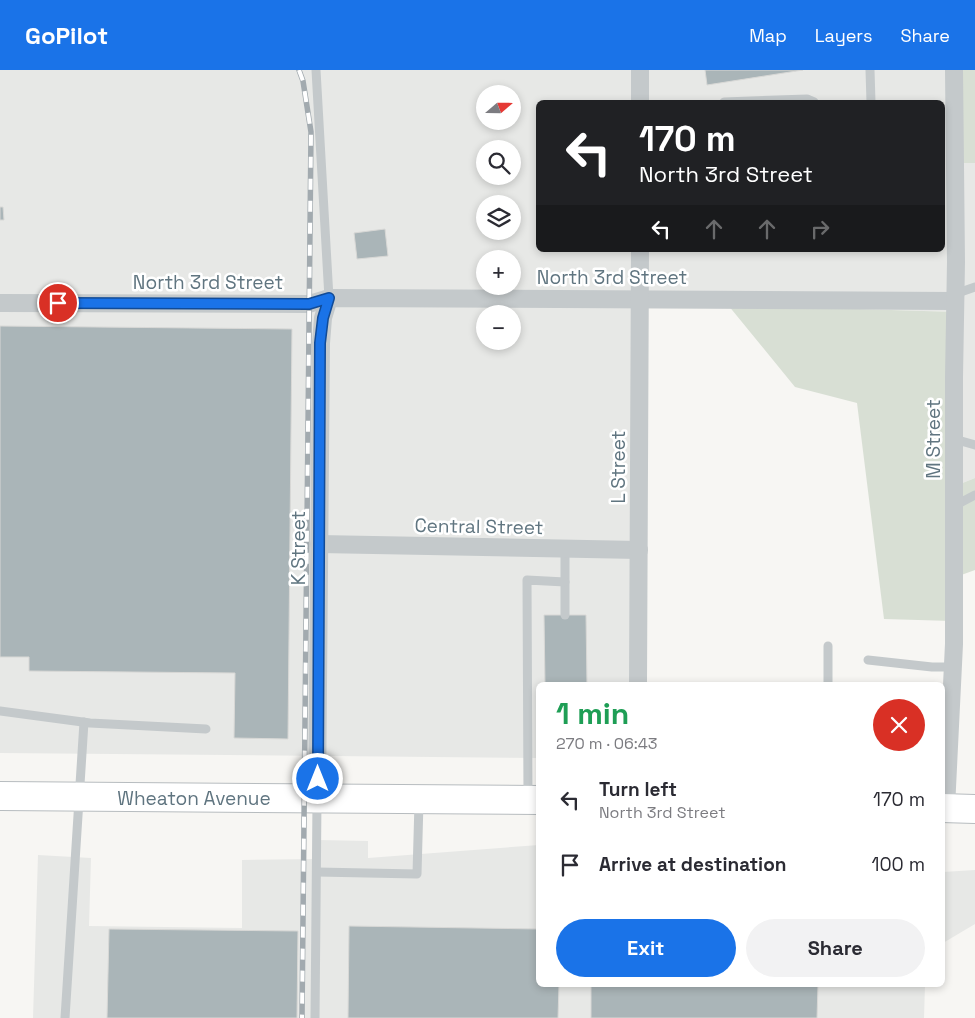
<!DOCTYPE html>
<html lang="en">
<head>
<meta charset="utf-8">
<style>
  body { margin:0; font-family:"Space Grotesk",sans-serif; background:#f2f2f3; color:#2b2b33; height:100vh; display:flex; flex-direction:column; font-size:19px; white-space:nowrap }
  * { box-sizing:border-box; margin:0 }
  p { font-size:16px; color:#7c7c81 }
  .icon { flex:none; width:28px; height:28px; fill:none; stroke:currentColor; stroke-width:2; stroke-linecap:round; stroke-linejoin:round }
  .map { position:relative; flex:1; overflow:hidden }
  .details { position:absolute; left:536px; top:612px; width:409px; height:305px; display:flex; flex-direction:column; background:#fff; border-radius:8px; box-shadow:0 2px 8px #0003 }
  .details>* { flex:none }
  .hud { position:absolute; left:536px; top:30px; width:409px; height:152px; border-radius:8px; box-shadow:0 2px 8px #0003; background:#202124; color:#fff; overflow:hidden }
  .needle { width:32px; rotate:70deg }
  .buttons { position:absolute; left:476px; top:15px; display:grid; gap:10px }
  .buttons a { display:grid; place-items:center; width:45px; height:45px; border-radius:50%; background:#fff; box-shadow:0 2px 8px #0003; font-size:25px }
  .pin { position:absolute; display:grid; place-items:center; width:42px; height:42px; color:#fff; margin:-21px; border:2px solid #fff; border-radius:50%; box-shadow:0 1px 5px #0007 }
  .me { position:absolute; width:55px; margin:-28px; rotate:0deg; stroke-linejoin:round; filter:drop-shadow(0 0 4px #0008) }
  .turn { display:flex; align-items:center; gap:18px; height:105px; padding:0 20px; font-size:22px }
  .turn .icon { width:65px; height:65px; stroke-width:2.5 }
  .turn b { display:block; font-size:35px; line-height:42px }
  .lanes { display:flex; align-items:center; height:48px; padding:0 20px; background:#0003; justify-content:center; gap:25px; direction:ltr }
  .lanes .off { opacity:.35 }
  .round { display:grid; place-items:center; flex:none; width:52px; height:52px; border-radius:26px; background:#f2f2f3 }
  .overview { display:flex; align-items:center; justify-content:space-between; height:85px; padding:0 20px }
  h1 { font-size:30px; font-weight:800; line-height:38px; color:#1e9e55 }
  .cta { display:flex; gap:10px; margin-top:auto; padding:10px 20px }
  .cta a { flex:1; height:58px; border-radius:30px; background:#1a73e8; color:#fff; font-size:20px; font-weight:800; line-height:58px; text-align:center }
  .cta a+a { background:#f2f2f3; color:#2b2b33 }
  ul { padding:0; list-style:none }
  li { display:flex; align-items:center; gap:15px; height:65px; padding:0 20px }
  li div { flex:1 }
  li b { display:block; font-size:19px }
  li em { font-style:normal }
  header { display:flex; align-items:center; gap:30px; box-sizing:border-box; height:70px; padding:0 25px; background:#1a73e8; color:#fff }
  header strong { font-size:24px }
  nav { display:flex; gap:28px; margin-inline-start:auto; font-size:18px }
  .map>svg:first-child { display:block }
  .built { fill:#e7e8e6; fill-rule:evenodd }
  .green { fill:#d8dfd4 }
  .building { fill:#aab5b8; stroke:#d8d8d6 }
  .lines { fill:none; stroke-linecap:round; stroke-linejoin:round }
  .primary-casing { stroke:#b7bcbf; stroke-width:30 }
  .lane { stroke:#c4c9cb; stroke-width:9 }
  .street { stroke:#c4c9cb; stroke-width:18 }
  .primary { stroke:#fff; stroke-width:28 }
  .rail-casing { stroke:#a2aaaf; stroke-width:5.5 }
  .rail { stroke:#fff; stroke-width:4; stroke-dasharray:11; stroke-linecap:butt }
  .route-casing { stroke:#114b97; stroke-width:12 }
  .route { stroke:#1a73e8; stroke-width:9 }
  .labels { text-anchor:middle; stroke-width:5; stroke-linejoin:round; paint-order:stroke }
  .street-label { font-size:19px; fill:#607580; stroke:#fff }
</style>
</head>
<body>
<header>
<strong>GoPilot</strong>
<nav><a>Map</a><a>Layers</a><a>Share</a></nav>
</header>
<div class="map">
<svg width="975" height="948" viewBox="0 0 975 948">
  <rect width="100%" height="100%" fill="#f7f6f3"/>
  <g class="built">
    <path d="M0,0H954L956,93H975V408L955,416L956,242L642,232L635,615H539V688L0,683ZM485,24H512V51H485ZM539,32H942V180H539ZM485,79H512V106H485ZM485,134H512V161H485ZM485,189H512V216H485ZM485,244H512V271H485Z"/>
    <path d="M318,770L368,771V788L539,775V915H925L924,948H33L38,785L91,788L89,856L242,858V790L317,789Z"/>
    <path d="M975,800V854L943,873V802Z"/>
  </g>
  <g class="green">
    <path d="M954,0H975V93H956Z"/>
    <path d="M728,235L956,242L955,416L975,408V500L953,508L952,551L884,549L857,333L795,317Z"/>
  </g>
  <g class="building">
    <path d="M705,0H803L707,15Z"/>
    <path d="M0,137H3L4,150H0Z"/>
    <path d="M385,159L388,186L357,189L354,163Z"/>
    <path d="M0,256L292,259L288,669L234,668L235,603L29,601V587H0Z"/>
    <path d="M544,545H586L587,615H545Z"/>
    <path d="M349,856L539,859V915H559L558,948H348Z"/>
    <path d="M109,859L298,861L297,948H107Z"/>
    <path d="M591,915H818L817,948H591Z"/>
  </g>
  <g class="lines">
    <defs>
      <g id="primary">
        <path d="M0,726L539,730"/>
        <path d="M942,738L975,739"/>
      </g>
    </defs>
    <use href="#primary" class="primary-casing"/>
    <g class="lane">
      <path d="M316,0L329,228"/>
      <path d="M870,0L871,32"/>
      <path d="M724,32L807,29L814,32"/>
      <path d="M955,224L975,217"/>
      <path d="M954,369L975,375"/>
      <path d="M954,436L975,425"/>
      <path d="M565,545V478"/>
      <path d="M868,590L932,597H953"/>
      <path d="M828,615V576"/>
      <path d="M0,641L90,653L206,659"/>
      <path d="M528,727L527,510L565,512"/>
      <path d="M317,802L417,804L419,732"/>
      <path d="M65,948L84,652"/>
      <path d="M315,948L317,731"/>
    </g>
    <g class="street">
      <path d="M640,32V0"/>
      <path d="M0,233L309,234L329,228L955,231"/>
      <path d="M319,474L639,480"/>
      <path d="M638,615L640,180"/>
      <path d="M317,729L321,273L323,248L329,228"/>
      <path d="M946,738L954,574V307L956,192L954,0"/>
    </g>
    <use href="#primary" class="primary"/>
    <defs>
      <path id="rail" d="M299,0L303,11L311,62L302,948"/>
    </defs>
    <use href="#rail" class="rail-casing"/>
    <use href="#rail" class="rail"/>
  </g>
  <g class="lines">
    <defs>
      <path id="route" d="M58,233L309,234L329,228L323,248L320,273L318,709"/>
    </defs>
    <use href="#route" class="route-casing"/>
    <use href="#route" class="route"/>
  </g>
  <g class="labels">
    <g class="street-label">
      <text x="612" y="214">North 3rd Street</text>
      <text x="208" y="219">North 3rd Street</text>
      <text transform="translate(933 369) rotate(-90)" y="7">M Street</text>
      <text transform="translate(618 397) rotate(-90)" y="7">L Street</text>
      <text transform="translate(479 456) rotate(1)" y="7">Central Street</text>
      <text transform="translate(298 478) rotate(-90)" y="7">K Street</text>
      <text x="194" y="735">Wheaton Avenue</text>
    </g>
  </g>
</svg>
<div class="buttons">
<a><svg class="needle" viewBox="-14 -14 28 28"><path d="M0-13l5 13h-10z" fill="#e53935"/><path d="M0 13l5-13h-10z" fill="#7c7c81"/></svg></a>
<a><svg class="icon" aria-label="search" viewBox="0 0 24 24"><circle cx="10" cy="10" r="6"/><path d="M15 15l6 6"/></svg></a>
<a><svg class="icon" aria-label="layers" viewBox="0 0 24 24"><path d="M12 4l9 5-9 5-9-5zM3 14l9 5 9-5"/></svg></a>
<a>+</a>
<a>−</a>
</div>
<div class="pin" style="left:58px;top:233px;background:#d93025"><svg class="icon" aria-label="arrive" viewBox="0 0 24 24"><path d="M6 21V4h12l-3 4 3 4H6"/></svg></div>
<svg class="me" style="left:318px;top:709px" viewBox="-20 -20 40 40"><circle r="17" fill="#1a73e8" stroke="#fff" stroke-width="3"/><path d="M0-11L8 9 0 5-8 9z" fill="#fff"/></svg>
<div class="hud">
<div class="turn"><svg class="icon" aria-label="left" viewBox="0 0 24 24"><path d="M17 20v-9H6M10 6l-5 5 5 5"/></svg><div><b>170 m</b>North 3rd Street</div></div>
<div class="lanes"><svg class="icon" aria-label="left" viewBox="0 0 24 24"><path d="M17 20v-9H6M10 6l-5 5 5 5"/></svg><svg class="icon off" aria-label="ahead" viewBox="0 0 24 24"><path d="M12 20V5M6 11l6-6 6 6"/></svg><svg class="icon off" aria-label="ahead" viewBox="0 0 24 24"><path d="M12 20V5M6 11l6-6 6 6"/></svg><svg class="icon off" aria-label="right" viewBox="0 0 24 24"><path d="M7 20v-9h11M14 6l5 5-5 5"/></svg></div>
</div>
<section class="details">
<div class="overview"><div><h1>1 min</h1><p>270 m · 06:43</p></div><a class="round" style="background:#d93025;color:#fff"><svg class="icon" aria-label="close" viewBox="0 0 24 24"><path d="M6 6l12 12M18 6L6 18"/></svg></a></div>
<ul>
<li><svg class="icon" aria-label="left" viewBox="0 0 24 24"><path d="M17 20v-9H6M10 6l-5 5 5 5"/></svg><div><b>Turn left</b><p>North 3rd Street</p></div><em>170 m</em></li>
<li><svg class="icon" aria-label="arrive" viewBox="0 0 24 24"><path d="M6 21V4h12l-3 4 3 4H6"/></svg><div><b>Arrive at destination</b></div><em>100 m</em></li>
</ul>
<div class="cta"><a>Exit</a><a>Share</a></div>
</section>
</div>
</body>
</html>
